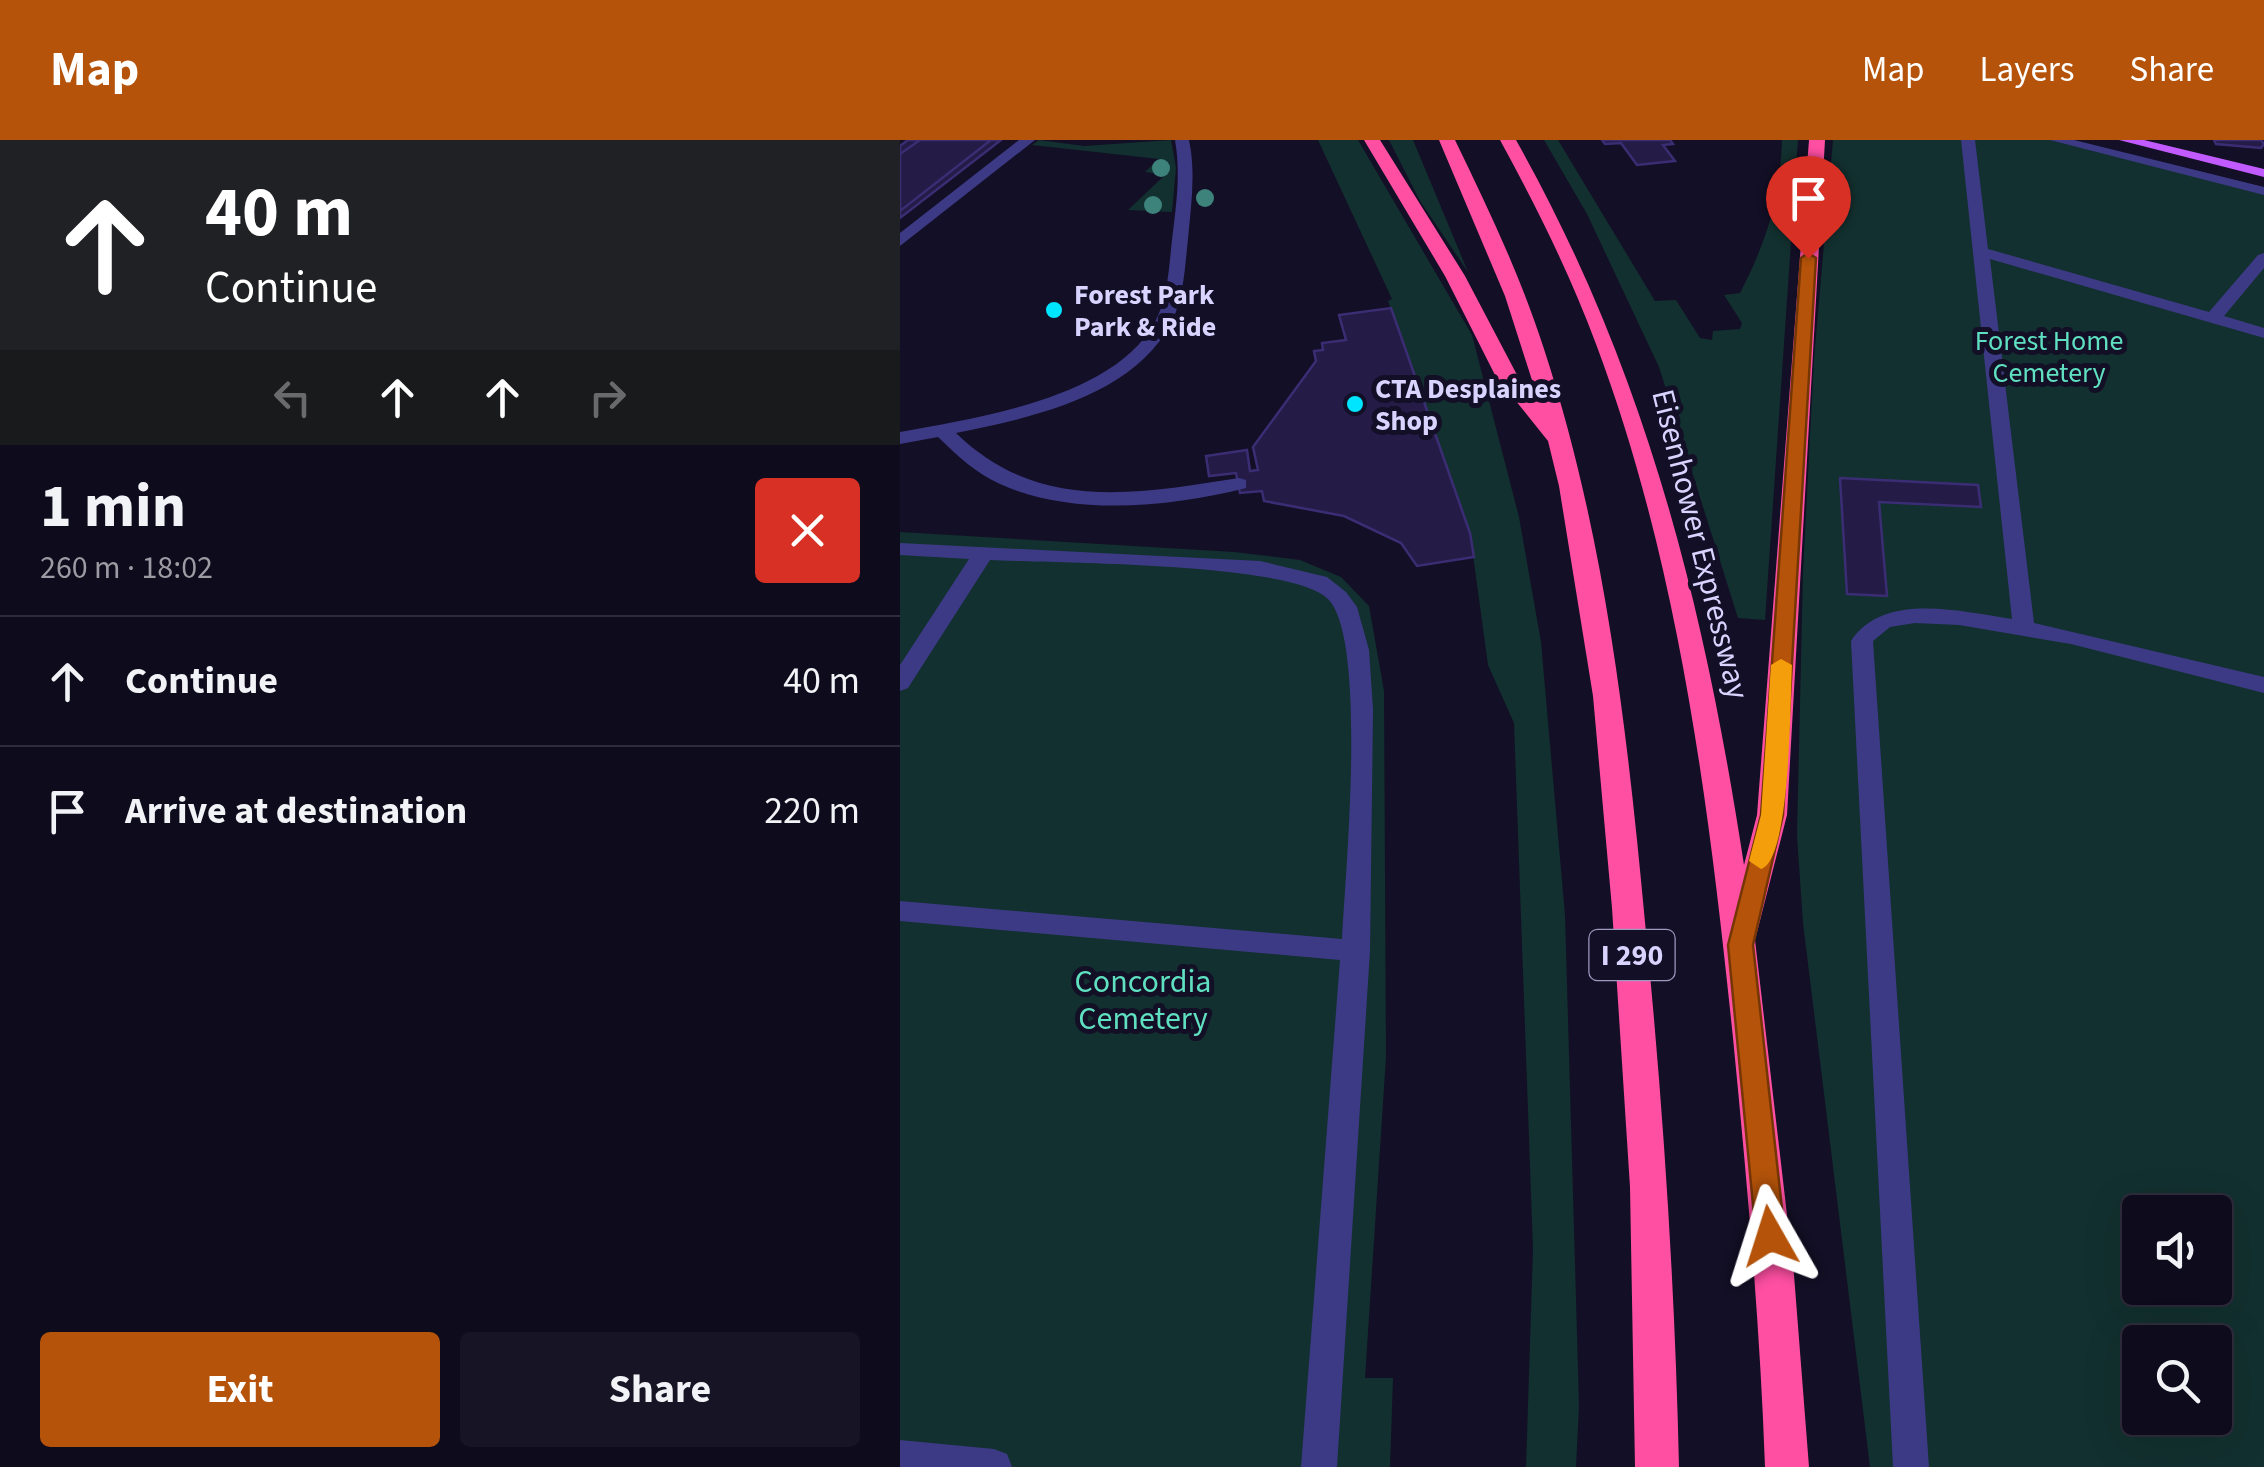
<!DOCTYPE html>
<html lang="en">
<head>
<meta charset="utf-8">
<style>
  body { margin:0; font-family:"Source Sans 3",sans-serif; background:#171425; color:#f1f3f6; height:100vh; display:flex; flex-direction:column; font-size:38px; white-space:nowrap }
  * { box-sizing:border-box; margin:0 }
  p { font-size:32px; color:#9b9ba3 }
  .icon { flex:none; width:55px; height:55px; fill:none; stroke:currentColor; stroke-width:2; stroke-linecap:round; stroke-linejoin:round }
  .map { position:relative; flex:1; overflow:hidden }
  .drawer { display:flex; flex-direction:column; background:#0e0b1c; width:900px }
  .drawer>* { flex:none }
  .banner { background:#202124; color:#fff; overflow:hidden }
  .buttons { position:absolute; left:1222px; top:1055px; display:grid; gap:20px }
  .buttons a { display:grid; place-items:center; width:110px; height:110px; border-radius:10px; background:#0e0b1c; box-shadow:0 10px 40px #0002,0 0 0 2px #2e2b3b; font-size:50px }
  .pin { position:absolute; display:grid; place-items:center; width:85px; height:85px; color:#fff; margin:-102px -42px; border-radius:50% 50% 50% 0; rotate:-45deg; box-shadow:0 0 10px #0007 }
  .pin .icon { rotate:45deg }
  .me { position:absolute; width:110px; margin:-55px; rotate:354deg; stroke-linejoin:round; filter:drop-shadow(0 0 8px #0008) }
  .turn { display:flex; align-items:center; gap:35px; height:210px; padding:0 40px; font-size:45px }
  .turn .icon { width:130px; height:130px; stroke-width:2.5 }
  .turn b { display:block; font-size:70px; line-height:85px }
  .lanes { display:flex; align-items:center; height:95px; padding:0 40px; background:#0003; justify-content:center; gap:50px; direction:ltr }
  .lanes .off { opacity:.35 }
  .round { display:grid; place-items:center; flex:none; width:105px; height:105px; border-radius:10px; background:#171425 }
  .headline { display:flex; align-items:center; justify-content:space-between; height:170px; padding:0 40px }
  h1 { font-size:60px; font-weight:700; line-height:75px }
  .primary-button { display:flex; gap:20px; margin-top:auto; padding:20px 40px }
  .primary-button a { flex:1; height:115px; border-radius:10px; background:#b45309; color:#fff; font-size:40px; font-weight:700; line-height:115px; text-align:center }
  .primary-button a+a { background:#171425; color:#f1f3f6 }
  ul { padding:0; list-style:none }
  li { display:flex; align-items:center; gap:30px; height:130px; padding:0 40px; border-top:2px solid #2e2b3b }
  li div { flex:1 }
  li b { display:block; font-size:38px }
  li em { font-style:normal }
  header { display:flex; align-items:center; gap:60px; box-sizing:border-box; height:140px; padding:0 50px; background:#b45309; color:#fff }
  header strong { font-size:48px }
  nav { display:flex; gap:55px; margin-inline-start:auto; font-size:35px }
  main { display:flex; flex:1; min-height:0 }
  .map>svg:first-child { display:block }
  .green { fill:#12302f; fill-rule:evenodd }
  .building { fill:#241b47; stroke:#3b2d73; stroke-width:2.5 }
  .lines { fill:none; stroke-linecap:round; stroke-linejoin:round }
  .minor { fill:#3d3a85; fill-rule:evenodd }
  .major { fill:#c25bff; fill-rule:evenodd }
  .highway { fill:#ff4fa3; fill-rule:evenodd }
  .tree { fill:#3d827b }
  .route { fill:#b45309; stroke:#753606; stroke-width:2.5 }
  .slow { fill:#f59e0b }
  .poi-dot { fill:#00e5ff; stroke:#130f26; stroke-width:4 }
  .labels { text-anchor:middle; stroke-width:10; stroke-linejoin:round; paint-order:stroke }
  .far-poi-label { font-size:28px; font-weight:bold; fill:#d9d4ff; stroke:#130f26; text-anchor:start }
  .far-park-label { font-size:28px; fill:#5fe0c0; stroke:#130f26 }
  .shield { fill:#130f26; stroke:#9e99be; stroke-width:2.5 }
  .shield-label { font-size:30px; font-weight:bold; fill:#d9d4ff }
  .street-label { font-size:32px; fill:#d9d4ff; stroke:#130f26 }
  .park-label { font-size:32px; fill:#5fe0c0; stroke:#130f26 }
</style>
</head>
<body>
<header>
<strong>Map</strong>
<nav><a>Map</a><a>Layers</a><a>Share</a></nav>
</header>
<main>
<section class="drawer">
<div class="banner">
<div class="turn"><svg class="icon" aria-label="ahead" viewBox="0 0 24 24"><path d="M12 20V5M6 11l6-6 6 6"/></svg><div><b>40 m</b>Continue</div></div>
<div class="lanes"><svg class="icon off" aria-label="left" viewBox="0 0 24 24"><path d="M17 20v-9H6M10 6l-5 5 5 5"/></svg><svg class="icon" aria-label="ahead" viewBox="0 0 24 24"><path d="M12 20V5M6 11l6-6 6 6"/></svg><svg class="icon" aria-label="ahead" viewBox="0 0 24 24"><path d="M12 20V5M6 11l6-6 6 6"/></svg><svg class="icon off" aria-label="right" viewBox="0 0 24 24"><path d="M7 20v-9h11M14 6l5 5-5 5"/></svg></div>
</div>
<div class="headline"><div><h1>1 min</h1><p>260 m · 18:02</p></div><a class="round" style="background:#d93025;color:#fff"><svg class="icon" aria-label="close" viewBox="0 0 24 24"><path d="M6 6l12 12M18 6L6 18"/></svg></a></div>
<ul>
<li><svg class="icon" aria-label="ahead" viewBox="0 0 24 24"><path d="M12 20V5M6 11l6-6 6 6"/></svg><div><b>Continue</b></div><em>40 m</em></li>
<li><svg class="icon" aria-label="arrive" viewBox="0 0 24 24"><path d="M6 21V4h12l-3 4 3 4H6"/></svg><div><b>Arrive at destination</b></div><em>220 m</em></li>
</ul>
<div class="primary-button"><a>Exit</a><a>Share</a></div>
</section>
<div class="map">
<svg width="1364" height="1327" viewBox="0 0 1364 1327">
  <rect width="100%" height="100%" fill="#130f26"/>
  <g class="green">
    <path d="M139,0L184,6L271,0L276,28L272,72L228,70L265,35L245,32L259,19L132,5Z"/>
    <path d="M418,0H458L572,195L619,377L641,502L665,775L679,1265L676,1327H626L633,1109L614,583L588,525L570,393L488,161L492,159Z"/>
    <path d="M489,0H513L568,132L520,61Z"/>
    <path d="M644,0H658L755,161L776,160L800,198L812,200L813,191L840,189L842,183L824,155L840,153C867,101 880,58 882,0H898L865,480L838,478L759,227L687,74Z"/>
    <path d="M933,0H1169L1364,48V1327H970L903,783L897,696L903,432L914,219ZM1240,1072H1315V1148H1240ZM1240,1202H1315V1278H1240Z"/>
    <path d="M0,392L334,412L400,420L441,437L469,466L484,551L486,917L465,1238H493L490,1327H0Z"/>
  </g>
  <g class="building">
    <path d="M8,0H101L0,78V6Z"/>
    <path d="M20,0H91L0,71V14Z"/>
    <path d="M702,0H770L773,4L763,5L775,21L737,25L721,3L705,4Z"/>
    <path d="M1314,0H1361L1364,4L1361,8L1316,4Z"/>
    <path d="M491,168L570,393L574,417L517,426L501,403L444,376L364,361L362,351L340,353L336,333L309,336L306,316L347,310L350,331L358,330L353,307L416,221L414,211L423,210L422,203L446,200L439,175Z"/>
    <path d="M940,338L1078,345L1081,367L979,362L987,456L947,454Z"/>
  </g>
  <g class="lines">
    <g class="minor">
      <path d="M119,0H135L0,106V93Z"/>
      <path d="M275,0H289C296,33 291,65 288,99C285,125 284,157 272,181C235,256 130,278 56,293C138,373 236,354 339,338L346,340V348C270,367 173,377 100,344C75,333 57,315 38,297L0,304V292C77,278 214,258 255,182C268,158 269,126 272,100C276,66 281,34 275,0Z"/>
      <path d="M1061,0H1075L1088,109L1309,172L1358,115L1364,113V128L1324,176L1364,188V198L1090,119L1134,483L1364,537V553L1171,504L1059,485L1015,483L990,487L973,501L1029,1327H993L951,501C984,451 1062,472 1112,479Z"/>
      <path d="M1150,0H1174L1364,47V55Z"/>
      <path d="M0,403L360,421L427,437L446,452L457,467L469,510L473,569L470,811L437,1327H401L440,820L0,781V761L442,799C445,736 468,499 428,459C393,422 152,423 90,420L8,548L0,551V525L69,419L0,415Z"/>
      <path d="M0,1300L94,1309L107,1314L112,1327H0Z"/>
    </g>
    <path class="major" d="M1219,0H1244L1364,29V37Z"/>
    <g class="highway">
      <path d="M464,0H480L565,136L616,233L639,262L605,156L539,0H555C588,68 621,137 644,209C705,395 727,589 745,782C763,964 775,1145 779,1327H735L730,1047L712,768L693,556L659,346L648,301L595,235L545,136Z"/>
      <path d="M600,0H616C746,231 804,464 844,725L857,675L909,0H925L887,675L855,800L894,1135L909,1327H865C860,1184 847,1041 833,898C809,665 779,425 696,204C670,134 636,66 600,0Z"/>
    </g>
  </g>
  <g class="tree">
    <circle cx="261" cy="28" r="9"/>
    <circle cx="305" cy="58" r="9"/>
    <circle cx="253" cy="65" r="9"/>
  </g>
  <path class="route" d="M908,113L916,118L883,675L853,805L885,1096L881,1105L870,1109L860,1105L856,1096L828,805L861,675L901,118Z"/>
  <path class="slow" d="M881,519L892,525C890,559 891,720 861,729L849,721L861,675L871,525Z"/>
  <g class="poi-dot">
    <circle cx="154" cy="170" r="10"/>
    <circle cx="455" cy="264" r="10"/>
  </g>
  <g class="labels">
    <g class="far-poi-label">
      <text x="174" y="164">Forest Park<tspan x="174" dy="32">Park &amp; Ride</tspan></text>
      <text x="475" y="258">CTA Desplaines<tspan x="475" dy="32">Shop</tspan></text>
    </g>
    <g class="far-park-label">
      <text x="1149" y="210">Forest Home<tspan x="1149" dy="32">Cemetery</tspan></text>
    </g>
    <rect class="shield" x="689.5" y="790" width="85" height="50" rx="8"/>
    <g class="shield-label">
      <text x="732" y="825">I 290</text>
    </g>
    <g class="street-label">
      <text transform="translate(801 404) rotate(76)" y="11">Eisenhower Expressway</text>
    </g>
    <g class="park-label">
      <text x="243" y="852">Concordia<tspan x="243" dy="37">Cemetery</tspan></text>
    </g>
  </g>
</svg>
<div class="buttons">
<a><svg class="icon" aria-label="sound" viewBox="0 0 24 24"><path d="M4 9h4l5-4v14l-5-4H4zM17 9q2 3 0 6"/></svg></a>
<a><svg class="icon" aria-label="search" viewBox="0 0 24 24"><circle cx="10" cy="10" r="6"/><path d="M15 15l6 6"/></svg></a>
</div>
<div class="pin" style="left:908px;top:118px;background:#d93025"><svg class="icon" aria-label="arrive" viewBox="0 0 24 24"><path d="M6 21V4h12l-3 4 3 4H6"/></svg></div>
<svg class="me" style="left:870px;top:1096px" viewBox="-20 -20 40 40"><path d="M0-17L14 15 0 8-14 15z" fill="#b45309" stroke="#fff" stroke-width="4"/></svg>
</div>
</main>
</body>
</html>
